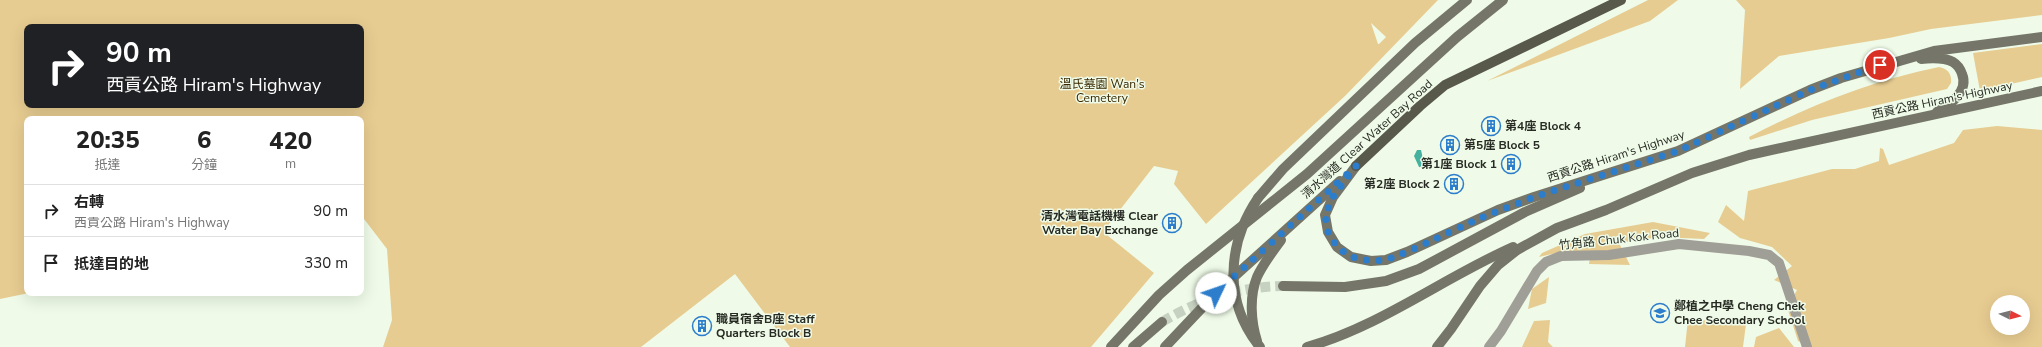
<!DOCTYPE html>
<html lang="zh-TW">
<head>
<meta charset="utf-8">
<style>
  body { margin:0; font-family:"Nunito Sans","Noto Sans TC",sans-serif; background:#f2f2f2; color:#222; height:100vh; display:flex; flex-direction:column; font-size:15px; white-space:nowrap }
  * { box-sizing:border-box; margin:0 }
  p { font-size:13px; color:#767676 }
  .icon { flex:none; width:22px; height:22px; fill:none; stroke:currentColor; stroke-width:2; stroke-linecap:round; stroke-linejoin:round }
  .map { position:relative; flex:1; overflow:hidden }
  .details { position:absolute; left:24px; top:116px; width:340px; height:180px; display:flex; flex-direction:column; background:#fff; border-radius:8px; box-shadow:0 4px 16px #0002 }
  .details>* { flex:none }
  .guide { position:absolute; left:24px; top:24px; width:340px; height:84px; border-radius:8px; box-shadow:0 4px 16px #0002; background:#202124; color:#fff; overflow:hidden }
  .needle { width:26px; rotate:96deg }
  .tools { position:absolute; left:1990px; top:295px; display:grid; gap:8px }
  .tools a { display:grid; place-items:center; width:40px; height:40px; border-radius:50%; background:#fff; box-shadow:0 4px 16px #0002; font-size:20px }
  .pin { position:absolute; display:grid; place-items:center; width:34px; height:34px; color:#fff; margin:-17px; border:2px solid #fff; border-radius:50%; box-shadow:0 1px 4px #0007 }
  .me { position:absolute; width:44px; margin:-22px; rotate:48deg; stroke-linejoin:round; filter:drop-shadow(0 0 3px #0008) }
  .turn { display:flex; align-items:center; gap:14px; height:84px; padding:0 16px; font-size:18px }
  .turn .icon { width:52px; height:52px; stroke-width:2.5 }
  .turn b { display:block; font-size:28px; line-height:34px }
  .eta { display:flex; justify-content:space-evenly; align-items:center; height:68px; text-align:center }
  .eta b { font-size:24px; font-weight:800; line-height:28px }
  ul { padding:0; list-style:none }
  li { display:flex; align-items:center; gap:12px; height:52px; padding:0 16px; border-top:1px solid #e0e0e0 }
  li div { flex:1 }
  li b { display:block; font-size:15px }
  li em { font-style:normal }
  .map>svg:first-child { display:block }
  .green { fill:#e7cc91; fill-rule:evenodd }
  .water { fill:#45b19f }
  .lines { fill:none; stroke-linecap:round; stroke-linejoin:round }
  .secondary-tunnel { stroke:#c7d1c1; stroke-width:10; stroke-dasharray:10 5; stroke-linecap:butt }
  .street { stroke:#9f9f97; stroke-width:10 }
  .secondary { stroke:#757669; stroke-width:10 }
  .primary { stroke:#58594a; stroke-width:10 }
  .secondary-bridge { stroke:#757669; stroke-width:10 }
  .route { stroke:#2c7dcc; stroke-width:7; stroke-dasharray:0 12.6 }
  .labels { text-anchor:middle; stroke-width:3; stroke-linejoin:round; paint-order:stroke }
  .park-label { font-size:12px; fill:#392800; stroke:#effbe8 }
  .street-label { font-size:12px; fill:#272b24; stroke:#effbe8 }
  .poi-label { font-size:12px; font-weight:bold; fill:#272b24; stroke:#effbe8; text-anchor:start }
</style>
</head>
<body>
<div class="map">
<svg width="2042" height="347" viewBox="0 0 2042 347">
  <rect width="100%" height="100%" fill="#effbe8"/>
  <g class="green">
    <path d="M0,0H1438L1345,96L1206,224L1174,184L1178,171L1154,166L1109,224L1107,235L1154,273L1091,347H790L735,274L641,347H383L392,320L387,249L361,215V119H27V293H29L0,299ZM1371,23L1386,37L1379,44H1378ZM27,27H361V105H27Z"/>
    <path d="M1648,0H1678L1650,21L1487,81Z"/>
    <path d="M1736,0H2042V15L1931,29L1889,38L1779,56L1740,89L1745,10Z"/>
    <path d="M2042,44V77L1980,91L1973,53Z"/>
    <path d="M1939,67C1948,69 1952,74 1951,83L1947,89L1812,120L1750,140L1749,137C1811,105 1870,81 1939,67Z"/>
    <path d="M1997,126L2042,130V347H1812L1798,341L1787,307L1797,290L1774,280L1792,266L1772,247L1740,238L1718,222L1726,205L1744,221L1748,191L1832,169H1855L1879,161L1880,148L1883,149L1889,165L1954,143L1963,130ZM1997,302H2023V328H1997Z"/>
    <path d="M1653,222L1710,233L1704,239L1660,237L1619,243L1630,265L1589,264L1591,251L1561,252L1539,257L1542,253L1585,234Z"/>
    <path d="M1549,277L1546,303L1528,309L1532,289Z"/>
    <path d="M1688,319L1746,324L1743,347H1685Z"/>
    <path d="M1550,320L1548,342L1553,347H1522L1534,321Z"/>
    <path d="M1779,328L1794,347H1754L1756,337Z"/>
  </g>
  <path class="water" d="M1417,150H1421L1423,159L1426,160V166L1424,168L1419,167L1414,156Z"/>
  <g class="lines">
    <path class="secondary-tunnel" d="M1162,322C1200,299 1239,287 1283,286"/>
    <path class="street" d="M1489,347L1501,331L1537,271L1546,262L1561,256L1609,255L1679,244L1749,251L1769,255L1779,263L1807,347"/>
    <g class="secondary">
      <path d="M1921,59C1931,58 1943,57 1953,62C1958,65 1960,68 1962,74C1969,91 1950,105 1937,112"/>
      <path d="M1356,166L1333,197L1325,215L1328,232L1337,247L1351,257L1371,261L1386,260L1407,252L1498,210L1534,197L1678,151L1810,90L1841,78L1934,51L2042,37"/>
      <path d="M1258,198L1283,169L1415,43L1467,0"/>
      <path d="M1283,286L1345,287L1386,281L1419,269L1525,212L1580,188"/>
      <path d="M1257,341C1251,322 1249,297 1257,277C1263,264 1273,251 1281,240"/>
      <path d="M1111,347L1159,295L1187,270L1307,174L1457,37L1503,0"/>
      <path d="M1133,347L1162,322"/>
      <path d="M1165,347L1216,293L1340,181"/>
      <path d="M1307,347C1381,326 1443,278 1513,247"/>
      <path d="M1437,347L1451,329L1480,286L1498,265L1517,250L1557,228L1606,210L1692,173L1749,155L2042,91"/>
    </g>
    <path class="primary" d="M1356,166L1420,106L1445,85L1621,0"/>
    <path class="secondary-bridge" d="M1258,198C1227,244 1223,302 1260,347"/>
  </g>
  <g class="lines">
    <path class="route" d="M1216,293L1356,166L1333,197L1325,215L1328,232L1337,247L1351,257L1371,261L1386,260L1407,252L1478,219L1534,197L1678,151L1810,90L1880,65"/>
  </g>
  <defs>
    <symbol id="building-ring" viewBox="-11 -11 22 22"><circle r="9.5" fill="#effbe8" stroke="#2c7dcc" stroke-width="1.5"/><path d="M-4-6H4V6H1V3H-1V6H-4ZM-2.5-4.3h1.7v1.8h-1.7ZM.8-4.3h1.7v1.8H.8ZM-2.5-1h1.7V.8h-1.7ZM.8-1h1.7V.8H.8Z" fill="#2c7dcc"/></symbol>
    <symbol id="school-ring" viewBox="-11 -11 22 22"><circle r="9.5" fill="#effbe8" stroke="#2c7dcc" stroke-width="1.5"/><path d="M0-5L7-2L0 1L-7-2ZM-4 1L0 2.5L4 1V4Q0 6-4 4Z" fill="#2c7dcc"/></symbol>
  </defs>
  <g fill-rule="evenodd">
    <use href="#building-ring" x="1480" y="115" width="22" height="22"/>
    <use href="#building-ring" x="1439" y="134" width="22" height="22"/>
    <use href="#building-ring" x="1500" y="153" width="22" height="22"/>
    <use href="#building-ring" x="1443" y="173" width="22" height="22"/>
    <use href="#building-ring" x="1161" y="212" width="22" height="22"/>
    <use href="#school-ring" x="1649" y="302" width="22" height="22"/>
    <use href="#building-ring" x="691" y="315" width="22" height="22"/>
  </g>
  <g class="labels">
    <g class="park-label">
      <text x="1102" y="88">溫氏墓園 Wan's<tspan x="1102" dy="14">Cemetery</tspan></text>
    </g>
    <g class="street-label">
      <text transform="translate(1942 100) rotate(-12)" y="4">西貢公路 Hiram's Highway</text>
      <text transform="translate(1367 139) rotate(-42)" y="4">清水灣道 Clear Water Bay Road</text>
      <text transform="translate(1616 156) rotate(-18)" y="4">西貢公路 Hiram's Highway</text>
      <text transform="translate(1619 239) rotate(-6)" y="4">竹角路 Chuk Kok Road</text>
    </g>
    <g class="poi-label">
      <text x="1505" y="130">第4座 Block 4</text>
      <text x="1464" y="149">第5座 Block 5</text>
      <text x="1497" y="168" text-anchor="end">第1座 Block 1</text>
      <text x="1440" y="188" text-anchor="end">第2座 Block 2</text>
      <text x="1158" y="220" text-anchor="end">清水灣電話機樓 Clear<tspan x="1158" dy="14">Water Bay Exchange</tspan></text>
      <text x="1674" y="310">鄭植之中學 Cheng Chek<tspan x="1674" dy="14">Chee Secondary School</tspan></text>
      <text x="716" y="323">職員宿舍B座 Staff<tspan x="716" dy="14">Quarters Block B</tspan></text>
    </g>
  </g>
</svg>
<div class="tools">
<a><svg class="needle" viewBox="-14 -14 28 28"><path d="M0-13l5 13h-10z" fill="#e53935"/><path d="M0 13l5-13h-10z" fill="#767676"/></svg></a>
</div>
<div class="pin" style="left:1880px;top:65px;background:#d93025"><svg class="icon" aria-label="arrive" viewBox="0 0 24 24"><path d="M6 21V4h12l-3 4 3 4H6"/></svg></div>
<svg class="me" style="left:1216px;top:293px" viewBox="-20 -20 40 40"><circle r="19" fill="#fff"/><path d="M0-13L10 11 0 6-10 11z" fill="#2c7dcc"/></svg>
<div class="guide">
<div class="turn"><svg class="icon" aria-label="right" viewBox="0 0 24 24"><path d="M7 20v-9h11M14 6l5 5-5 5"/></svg><div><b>90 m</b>西貢公路 Hiram's Highway</div></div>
</div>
<section class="details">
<div class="eta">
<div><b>20:35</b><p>抵達</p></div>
<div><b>6</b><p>分鐘</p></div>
<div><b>420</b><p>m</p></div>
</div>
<ul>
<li><svg class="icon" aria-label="right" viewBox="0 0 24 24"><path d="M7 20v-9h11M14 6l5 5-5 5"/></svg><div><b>右轉</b><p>西貢公路 Hiram's Highway</p></div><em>90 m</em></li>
<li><svg class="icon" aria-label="arrive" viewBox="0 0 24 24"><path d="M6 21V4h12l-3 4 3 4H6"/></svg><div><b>抵達目的地</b></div><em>330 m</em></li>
</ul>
</section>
</div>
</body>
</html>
